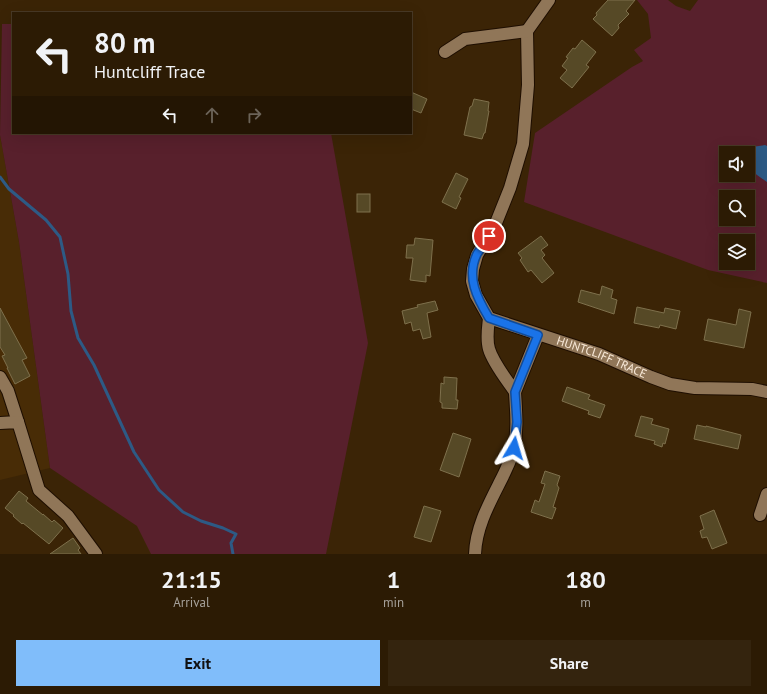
<!DOCTYPE html>
<html lang="en">
<head>
<meta charset="utf-8">
<style>
  body { margin:0; font-family:"PT Sans",sans-serif; background:#34240e; color:#f1f3f6; height:100vh; display:flex; flex-direction:column; font-size:15px; white-space:nowrap }
  * { box-sizing:border-box; margin:0 }
  p { font-size:13px; color:#a6a19a }
  .icon { flex:none; width:22px; height:22px; fill:none; stroke:currentColor; stroke-width:2; stroke-linecap:round; stroke-linejoin:round }
  .map { position:relative; height:554px; overflow:hidden }
  .sheet { display:flex; flex-direction:column; background:#2c1b04; flex:1 }
  .sheet>* { flex:none }
  .hud { position:absolute; left:12px; top:12px; width:400px; height:122px; border-radius:0px; box-shadow:0 4px 16px #0002,0 0 0 1px #483926; background:#2c1b04; color:#f1f3f6; overflow:hidden }
  .buttons { position:absolute; left:719px; top:146px; display:grid; gap:8px }
  .buttons a { display:grid; place-items:center; width:36px; height:36px; border-radius:0px; background:#2c1b04; box-shadow:0 4px 16px #0002,0 0 0 1px #483926; font-size:20px }
  .pin { position:absolute; display:grid; place-items:center; width:34px; height:34px; color:#fff; margin:-17px; border:2px solid #fff; border-radius:50%; box-shadow:0 1px 4px #0007 }
  .me { position:absolute; width:44px; margin:-22px; rotate:7deg; stroke-linejoin:round; filter:drop-shadow(0 0 3px #0008) }
  .turn { display:flex; align-items:center; gap:14px; height:84px; padding:0 16px; font-size:18px }
  .turn .icon { width:52px; height:52px; stroke-width:2.5 }
  .turn b { display:block; font-size:28px; line-height:34px }
  .lanes { display:flex; align-items:center; height:38px; padding:0 16px; background:#0003; justify-content:center; gap:20px; direction:ltr }
  .lanes .off { opacity:.35 }
  .eta { display:flex; justify-content:space-evenly; align-items:center; height:68px; text-align:center }
  .eta b { font-size:24px; font-weight:700; line-height:28px }
  .action { display:flex; gap:8px; margin-top:auto; padding:8px 16px }
  .action a { flex:1; height:46px; border-radius:0px; background:#80bdfa; color:#111; font-size:16px; font-weight:700; line-height:46px; text-align:center }
  .action a+a { background:#34240e; color:#f1f3f6 }
  .map>svg:first-child { display:block }
  .built { fill:#482c06 }
  .green { fill:#58202c; fill-rule:evenodd }
  .water { fill:#2d5a85 }
  .lines { fill:none; stroke-linecap:round; stroke-linejoin:round }
  .stream { stroke:#2d5a85; stroke-width:3 }
  .building { fill:#564926; stroke:#7e704c }
  .minor-casing { stroke:#1e0e00; stroke-width:14 }
  .minor { stroke:#907658; stroke-width:12 }
  .route-casing { stroke:#114b97; stroke-width:10 }
  .route { stroke:#1a73e8; stroke-width:7 }
  .labels { text-anchor:middle; stroke-width:4; stroke-linejoin:round; paint-order:stroke }
  .street-label { font-size:12px; fill:#f9ead9; stroke:#3b2406 }
</style>
</head>
<body>
<div class="map">
<svg width="767" height="554" viewBox="0 0 767 554">
  <rect width="100%" height="100%" fill="#3b2406"/>
  <path class="built" d="M0,135L19,242L50,468L0,480Z"/>
  <g class="green">
    <path d="M637,0H668L676,6L690,11L698,0H767V283L708,270L524,202L535,133L632,67L643,61L634,50L651,38L648,14ZM726,153H748V175H726ZM726,197H748V219H726ZM726,241H748V263H726Z"/>
    <path d="M2,24H13V133H331L368,343L326,554H151L137,526L50,468L19,242L0,135Z"/>
  </g>
  <path class="water" d="M765,145L767,146V182L757,175L748,166V153H747L752,147Z"/>
  <g class="lines">
    <path class="stream" d="M0,177L9,189L46,220L60,237L68,274L71,311L78,338L94,365L134,452L159,490L183,512L201,521L223,528L236,534L231,543L233,554"/>
  </g>
  <g class="building">
    <path d="M608,0H635L626,11L629,14L618,25L619,28L612,36L593,19L597,15L596,13Z"/>
    <path d="M582,40L596,52L586,65L589,67L572,88L560,78L567,70L562,66L568,58L566,57L573,48L575,49Z"/>
    <path d="M411,92L427,99L421,113L411,109Z"/>
    <path d="M474,99L489,102L488,111H489L485,133H484L482,139L464,135L470,107L472,106Z"/>
    <path d="M456,173L468,179L459,197L461,198L456,209L442,202Z"/>
    <rect x="357" y="194" width="13" height="18"/>
    <path d="M541,236L548,245L541,250L545,255L542,258L554,273L542,283L531,270L528,272L520,260L522,258L518,253Z"/>
    <path d="M415,238L433,240L430,276L426,275V282L410,280L413,258H406L407,245H414Z"/>
    <path d="M602,286L613,290L611,298L617,300L614,314L578,302L581,290L600,295Z"/>
    <path d="M435,301L438,310L427,313L431,337L423,339L420,329L413,331L411,322L405,324L402,311L418,307L417,305Z"/>
    <path d="M637,307L664,313L665,308L680,311L676,329L660,325L659,328L634,323Z"/>
    <path d="M0,308L27,358L22,360L30,376L15,384L7,368H8L2,356L5,355L0,347Z"/>
    <path d="M739,309L751,312L744,348L704,340L708,319L736,325Z"/>
    <path d="M444,377L457,378L456,400H458L457,409L442,408V403L440,402L441,383L444,384Z"/>
    <path d="M567,387L590,395L588,399L605,405L600,418L588,414L589,411L562,401Z"/>
    <path d="M641,416L653,419L651,424L669,429L665,444L663,443L662,447L654,444L655,441L635,436Z"/>
    <path d="M697,425L706,427V426L741,435L738,449L694,439Z"/>
    <path d="M453,433L471,439L459,477L440,470Z"/>
    <path d="M545,471L560,476L557,485L559,488L553,507L556,508L552,519L531,512L535,500L539,502L545,484L541,483Z"/>
    <path d="M19,491L28,498L26,501L43,515V514L52,522L54,520L63,528L49,544L23,523L22,524L13,516L14,515L5,508Z"/>
    <path d="M424,506L441,511L431,542L414,537Z"/>
    <path d="M714,510L727,543L712,549L707,537L702,538L700,531L704,529L700,516Z"/>
    <path d="M73,538L80,548L78,550L81,554H50Z"/>
  </g>
  <g class="lines">
    <defs>
      <g id="minor">
        <path id="s1" d="M549,0L527,31L528,85L523,144L510,188L496,223L477,255L473,269L472,281L476,295L489,318L599,354L651,377L670,384L695,388L752,389L767,392"/>
        <path d="M445,52L465,39L527,31"/>
        <path d="M489,318C488,328 486,339 489,349C493,363 507,380 515,392L538,335"/>
        <path d="M0,377L8,391L18,422"/>
        <path d="M0,423L18,422L39,490L68,516L96,554"/>
        <path d="M760,515L767,494"/>
        <path d="M475,554C476,526 490,502 503,476C507,467 512,458 514,448C518,429 516,411 515,392"/>
      </g>
    </defs>
    <use href="#minor" class="minor-casing"/>
    <use href="#minor" class="minor"/>
  </g>
  <g class="lines">
    <defs>
      <path id="route" d="M489,236C485,242 481,248 477,254C466,277 477,298 489,318L538,335L515,392L517,422L514,448"/>
    </defs>
    <use href="#route" class="route-casing"/>
    <use href="#route" class="route"/>
  </g>
  <g class="labels">
    <g class="street-label">
      <text dy="4" stroke="none"><textPath href="#s1" startOffset="459">HUNTCLIFF TRACE</textPath></text>
    </g>
  </g>
</svg>
<div class="buttons">
<a><svg class="icon" aria-label="sound" viewBox="0 0 24 24"><path d="M4 9h4l5-4v14l-5-4H4zM17 9q2 3 0 6"/></svg></a>
<a><svg class="icon" aria-label="search" viewBox="0 0 24 24"><circle cx="10" cy="10" r="6"/><path d="M15 15l6 6"/></svg></a>
<a><svg class="icon" aria-label="layers" viewBox="0 0 24 24"><path d="M12 4l9 5-9 5-9-5zM3 14l9 5 9-5"/></svg></a>
</div>
<div class="pin" style="left:489px;top:236px;background:#d93025"><svg class="icon" aria-label="arrive" viewBox="0 0 24 24"><path d="M6 21V4h12l-3 4 3 4H6"/></svg></div>
<svg class="me" style="left:514px;top:448px" viewBox="-20 -20 40 40"><path d="M0-17L14 15 0 8-14 15z" fill="#1a73e8" stroke="#fff" stroke-width="4"/></svg>
<div class="hud">
<div class="turn"><svg class="icon" aria-label="left" viewBox="0 0 24 24"><path d="M17 20v-9H6M10 6l-5 5 5 5"/></svg><div><b>80 m</b>Huntcliff Trace</div></div>
<div class="lanes"><svg class="icon" aria-label="left" viewBox="0 0 24 24"><path d="M17 20v-9H6M10 6l-5 5 5 5"/></svg><svg class="icon off" aria-label="ahead" viewBox="0 0 24 24"><path d="M12 20V5M6 11l6-6 6 6"/></svg><svg class="icon off" aria-label="right" viewBox="0 0 24 24"><path d="M7 20v-9h11M14 6l5 5-5 5"/></svg></div>
</div>
</div>
<section class="sheet">
<div class="eta">
<div><b>21:15</b><p>Arrival</p></div>
<div><b>1</b><p>min</p></div>
<div><b>180</b><p>m</p></div>
</div>
<div class="action"><a>Exit</a><a>Share</a></div>
</section>
</body>
</html>
